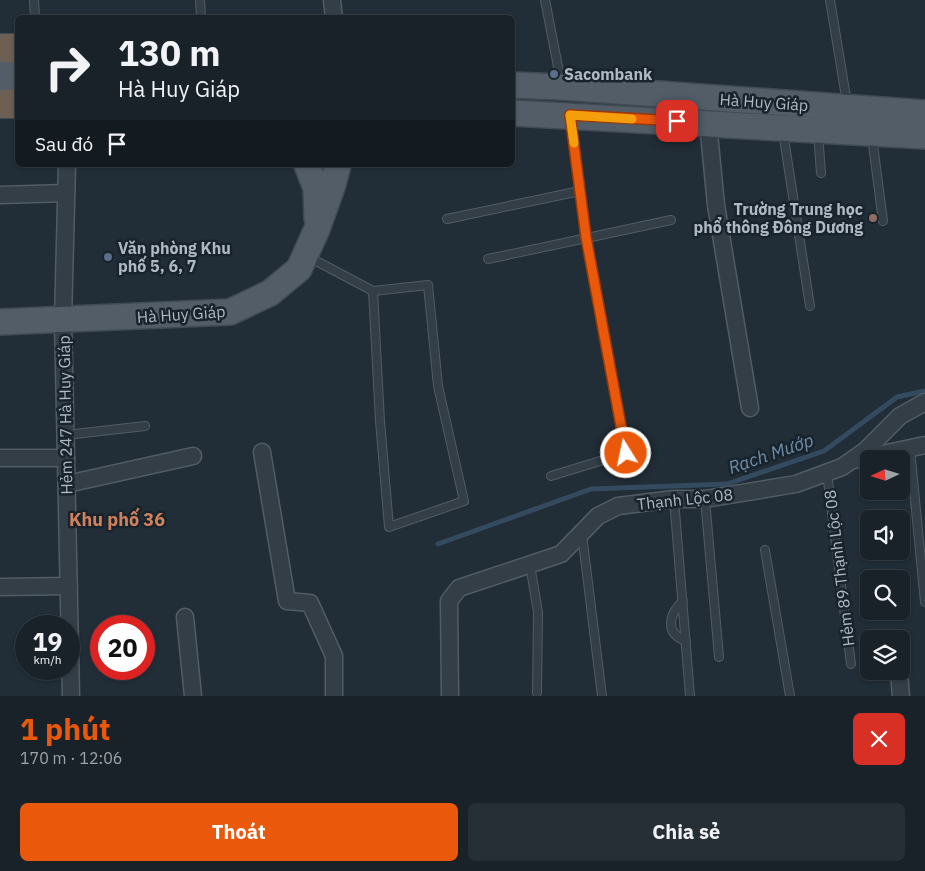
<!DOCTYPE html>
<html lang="vi">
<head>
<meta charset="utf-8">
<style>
  body { margin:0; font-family:"IBM Plex Sans",sans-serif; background:#262f35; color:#f1f3f6; height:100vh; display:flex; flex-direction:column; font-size:19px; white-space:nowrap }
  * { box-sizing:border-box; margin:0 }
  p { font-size:16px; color:#9fa4a8 }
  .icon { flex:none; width:28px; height:28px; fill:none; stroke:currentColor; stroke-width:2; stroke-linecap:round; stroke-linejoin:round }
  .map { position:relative; height:696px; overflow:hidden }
  .sheet { display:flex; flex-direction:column; background:#192229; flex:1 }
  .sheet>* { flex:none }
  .banner { position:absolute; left:15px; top:15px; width:500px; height:152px; border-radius:8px; box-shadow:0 1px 4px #0004,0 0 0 1px #373f46; background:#192229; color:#f1f3f6; overflow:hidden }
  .needle { width:32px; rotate:266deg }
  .tools { position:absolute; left:860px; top:450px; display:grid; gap:10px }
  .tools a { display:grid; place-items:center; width:50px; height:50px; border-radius:8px; background:#192229; box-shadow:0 1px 4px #0004,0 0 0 1px #373f46; font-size:25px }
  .speed { position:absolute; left:15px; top:615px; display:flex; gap:10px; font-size:25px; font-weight:700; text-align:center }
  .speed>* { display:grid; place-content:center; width:65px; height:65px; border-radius:50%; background:#192229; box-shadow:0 1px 4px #0004,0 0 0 1px #373f46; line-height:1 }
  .speed small { font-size:12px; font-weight:400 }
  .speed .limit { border:8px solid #d22; background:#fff; color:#111 }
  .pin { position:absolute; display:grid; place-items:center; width:42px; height:42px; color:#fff; margin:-21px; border-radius:10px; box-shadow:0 2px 8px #0006 }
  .me { position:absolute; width:55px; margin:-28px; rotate:350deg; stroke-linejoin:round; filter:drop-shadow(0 0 4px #0008) }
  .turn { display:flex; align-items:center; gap:18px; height:105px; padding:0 20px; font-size:22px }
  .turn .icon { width:65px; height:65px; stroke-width:2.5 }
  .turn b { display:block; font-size:35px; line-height:42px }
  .then { display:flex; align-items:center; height:48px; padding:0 20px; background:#0003; gap:10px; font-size:19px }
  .round { display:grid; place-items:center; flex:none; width:52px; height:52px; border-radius:8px; background:#262f35 }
  .summary { display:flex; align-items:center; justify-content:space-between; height:85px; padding:0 20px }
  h1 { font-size:30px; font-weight:700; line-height:38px; color:#ea580c }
  .action { display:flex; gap:10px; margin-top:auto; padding:10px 20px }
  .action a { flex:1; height:58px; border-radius:8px; background:#ea580c; color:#fff; font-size:20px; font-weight:700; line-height:58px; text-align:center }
  .action a+a { background:#262f35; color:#f1f3f6 }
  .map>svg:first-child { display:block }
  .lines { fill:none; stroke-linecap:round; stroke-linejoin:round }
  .stream { stroke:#344a5e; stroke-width:5 }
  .lane-casing { stroke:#515c65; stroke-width:10 }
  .street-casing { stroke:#515c65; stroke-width:19 }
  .primary-casing { stroke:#404a54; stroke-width:28 }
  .highway-casing { stroke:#3e4952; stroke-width:30 }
  .lane { stroke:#343e47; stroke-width:8 }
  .street { stroke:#343e47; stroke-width:16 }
  .primary { stroke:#525d68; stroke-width:25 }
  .highway { stroke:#6d5f51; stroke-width:28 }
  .route-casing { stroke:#983908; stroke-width:12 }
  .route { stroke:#ea580c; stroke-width:9 }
  .slow { stroke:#f59e0b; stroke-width:9 }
  .service-dot { fill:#5c6f8a; stroke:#19232c; stroke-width:2 }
  .education-dot { fill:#8d6e63; stroke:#19232c; stroke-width:2 }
  .labels { text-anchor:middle; stroke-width:5; stroke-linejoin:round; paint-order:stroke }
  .poi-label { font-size:16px; font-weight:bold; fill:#aeb9c4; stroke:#19232c; text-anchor:start }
  .street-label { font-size:16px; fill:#aeb9c4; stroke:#19232c }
  .water-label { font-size:18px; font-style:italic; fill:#6f8da8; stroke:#19232c }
  .neighbourhood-label { font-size:18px; font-weight:bold; fill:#d1825d; stroke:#19232c }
</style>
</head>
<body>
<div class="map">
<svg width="925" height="696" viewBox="0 0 925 696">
  <rect width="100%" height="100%" fill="#212d37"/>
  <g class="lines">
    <path class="stream" d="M438,544L591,489L727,484L824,451L897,397L925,391"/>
    <defs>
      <g id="lane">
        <path d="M34,0L35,18"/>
        <path d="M200,0L201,18"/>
        <path d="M545,0L561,82"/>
        <path d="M830,0L847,103"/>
        <path d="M783,132L810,306"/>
        <path d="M818,133L821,173"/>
        <path d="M872,137L883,221"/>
        <path d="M447,219L580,191"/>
        <path d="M307,256L373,291L428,285L438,386L464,501L389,527L380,421L373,291"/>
        <path d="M488,259L671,220"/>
        <path d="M66,435L145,426"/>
        <path d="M910,449L925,602"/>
        <path d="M827,473L851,664"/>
        <path d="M551,476L626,453L586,237L570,119"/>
        <path d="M674,499L690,696"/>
        <path d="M705,499L719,657"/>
        <path d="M582,534L602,696"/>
        <path d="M765,550L790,696"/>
        <path d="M530,565L538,612L537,693"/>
        <path d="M683,601C669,614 664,633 686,641"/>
      </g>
      <g id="street">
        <path d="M332,0L334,18"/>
        <path d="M708,123L716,205L750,408"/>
        <path d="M67,165L63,320L71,696"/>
        <path d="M0,195L66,193"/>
        <path d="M262,452L287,601L310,603L334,656V696"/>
        <path d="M0,458H66"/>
        <path d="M854,460L925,445"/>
        <path d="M67,484L193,456"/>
        <path d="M0,587L69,586"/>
        <path d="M185,617L193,696"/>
        <path d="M899,673L901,696"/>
        <path d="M450,696L449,601L459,588L561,554L598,516L618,506L674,499H705L796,484L842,467L866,450L900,416L925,402"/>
      </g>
      <g id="primary">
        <path d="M0,69L18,70"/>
        <path d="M512,85L562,87L925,113"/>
        <path d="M0,87L18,88"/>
        <path d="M512,113L925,136"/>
        <path d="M307,165L316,188L317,218"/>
        <path d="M0,322L230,312L270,293L299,269L317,229L333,184L338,165"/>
      </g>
      <g id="highway">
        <path d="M0,48H18"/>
        <path d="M0,104H18"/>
      </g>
    </defs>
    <use href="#lane" class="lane-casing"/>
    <use href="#street" class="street-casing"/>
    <use href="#primary" class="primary-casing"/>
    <use href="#highway" class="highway-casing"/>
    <use href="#lane" class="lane"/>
    <use href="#street" class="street"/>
    <use href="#primary" class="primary"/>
    <use href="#highway" class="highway"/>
  </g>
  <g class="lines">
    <defs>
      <path id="route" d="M626,453L586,237L570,115L677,121"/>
    </defs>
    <use href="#route" class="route-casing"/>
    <use href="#route" class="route"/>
    <path class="slow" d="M574,143L570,115L632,119"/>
  </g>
  <g class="service-dot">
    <circle cx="554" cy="74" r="5"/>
    <circle cx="108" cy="257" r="5"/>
  </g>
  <circle class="education-dot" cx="873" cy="218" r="5"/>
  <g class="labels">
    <g class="poi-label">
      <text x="564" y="80">Sacombank</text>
      <text x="863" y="215" text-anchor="end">Trường Trung học<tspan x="863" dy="18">phổ thông Đông Dương</tspan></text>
      <text x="118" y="254">Văn phòng Khu<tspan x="118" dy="18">phố 5, 6, 7</tspan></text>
    </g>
    <g class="street-label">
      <text transform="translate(764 102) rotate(4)" y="6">Hà Huy Giáp</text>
      <text transform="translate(181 314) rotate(-4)" y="6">Hà Huy Giáp</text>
      <text transform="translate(65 415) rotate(-91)" y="6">Hẻm 247 Hà Huy Giáp</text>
      <text transform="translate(685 499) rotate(-6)" y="6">Thạnh Lộc 08</text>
      <text transform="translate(839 568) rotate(-97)" y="6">Hẻm 89 Thạnh Lộc 08</text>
    </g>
    <g class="water-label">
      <text transform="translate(771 454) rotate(-19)" y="6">Rạch Mướp</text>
    </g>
    <g class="neighbourhood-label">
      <text x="117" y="526">Khu phố 36</text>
    </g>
  </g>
</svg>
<div class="tools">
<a><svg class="needle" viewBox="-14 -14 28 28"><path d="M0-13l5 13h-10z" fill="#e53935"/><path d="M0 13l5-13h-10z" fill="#9fa4a8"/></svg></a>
<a><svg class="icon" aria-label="sound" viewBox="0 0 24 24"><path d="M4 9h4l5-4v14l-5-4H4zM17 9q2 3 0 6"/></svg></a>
<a><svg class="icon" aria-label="search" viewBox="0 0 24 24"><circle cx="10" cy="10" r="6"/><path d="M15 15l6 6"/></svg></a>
<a><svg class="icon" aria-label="layers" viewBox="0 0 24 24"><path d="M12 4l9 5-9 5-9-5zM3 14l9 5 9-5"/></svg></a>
</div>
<div class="speed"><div>19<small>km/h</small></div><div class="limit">20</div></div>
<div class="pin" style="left:677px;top:121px;background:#d93025"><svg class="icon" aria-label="arrive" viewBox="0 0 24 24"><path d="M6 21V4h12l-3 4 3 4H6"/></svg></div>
<svg class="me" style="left:626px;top:453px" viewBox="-20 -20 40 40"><circle r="17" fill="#ea580c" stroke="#fff" stroke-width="3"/><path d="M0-11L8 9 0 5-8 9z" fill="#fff"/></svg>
<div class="banner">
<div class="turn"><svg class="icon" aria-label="right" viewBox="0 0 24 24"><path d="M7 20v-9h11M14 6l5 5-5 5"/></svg><div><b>130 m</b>Hà Huy Giáp</div></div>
<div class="then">Sau đó<svg class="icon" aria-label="arrive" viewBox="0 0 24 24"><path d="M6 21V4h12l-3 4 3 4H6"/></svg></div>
</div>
</div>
<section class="sheet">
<div class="summary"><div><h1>1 phút</h1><p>170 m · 12:06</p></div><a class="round" style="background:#d93025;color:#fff"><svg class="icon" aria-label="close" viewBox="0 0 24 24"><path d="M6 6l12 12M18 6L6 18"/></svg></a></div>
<div class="action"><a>Thoát</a><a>Chia sẻ</a></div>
</section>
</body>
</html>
